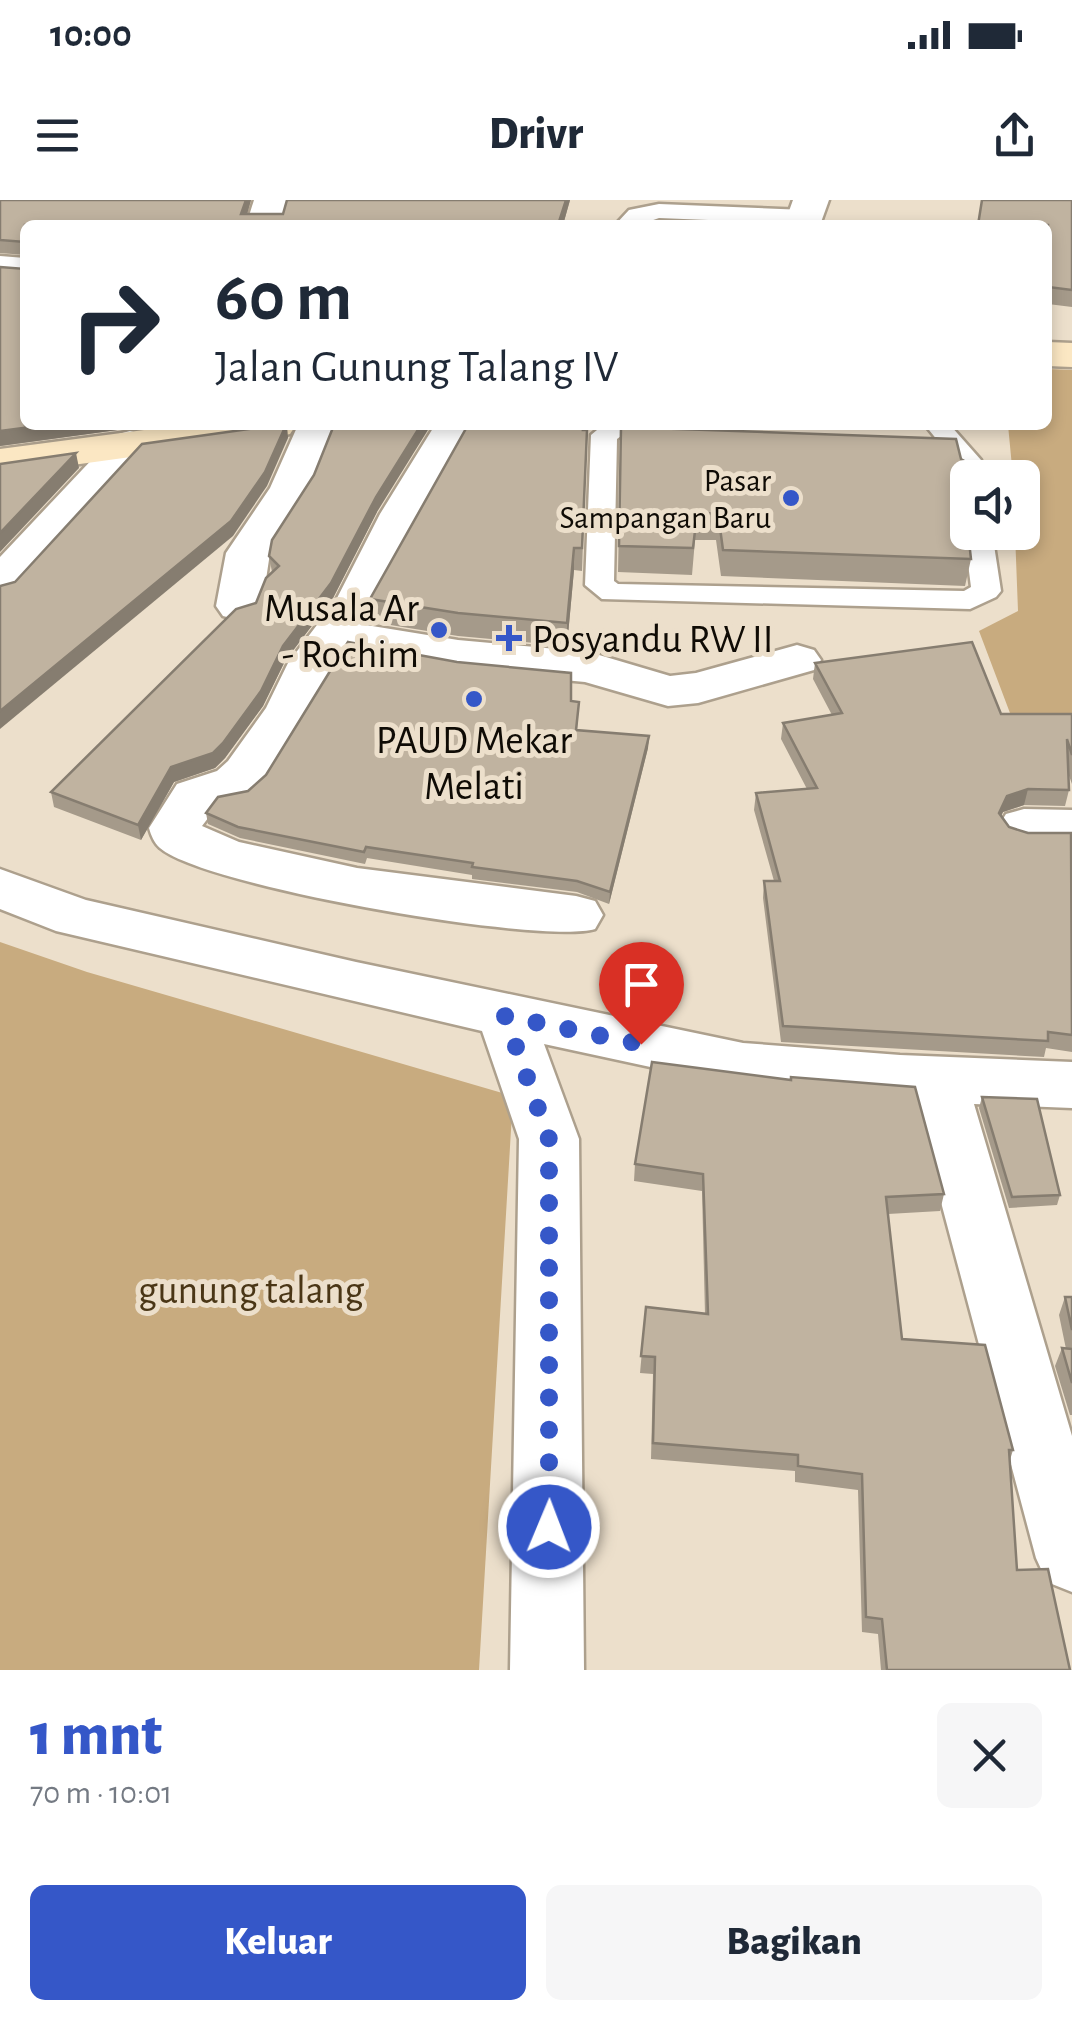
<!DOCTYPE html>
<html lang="id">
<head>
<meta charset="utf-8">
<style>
  body { margin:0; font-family:"Alegreya Sans",sans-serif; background:#f6f6f7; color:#1f2937; height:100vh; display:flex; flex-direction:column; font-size:38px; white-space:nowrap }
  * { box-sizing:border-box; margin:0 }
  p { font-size:32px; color:#747a83 }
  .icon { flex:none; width:55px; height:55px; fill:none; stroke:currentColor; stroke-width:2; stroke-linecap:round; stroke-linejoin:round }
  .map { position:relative; height:1470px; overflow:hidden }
  .side { display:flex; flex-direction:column; background:#fff; flex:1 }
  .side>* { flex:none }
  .hud { position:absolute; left:20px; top:20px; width:1032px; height:210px; border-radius:15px; box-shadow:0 5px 15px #0003; background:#fff; color:#1f2937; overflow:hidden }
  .fabs { position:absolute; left:950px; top:260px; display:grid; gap:20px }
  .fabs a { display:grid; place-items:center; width:90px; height:90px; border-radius:15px; background:#fff; box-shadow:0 5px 15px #0003; font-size:50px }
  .pin { position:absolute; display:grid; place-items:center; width:85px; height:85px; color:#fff; margin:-102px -42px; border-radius:50% 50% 50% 0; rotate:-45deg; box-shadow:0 0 10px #0007 }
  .pin .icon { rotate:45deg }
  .me { position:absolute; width:110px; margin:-55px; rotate:1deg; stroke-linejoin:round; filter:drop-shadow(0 0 8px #0008) }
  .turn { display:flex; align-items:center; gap:35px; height:210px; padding:0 30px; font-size:45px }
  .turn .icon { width:130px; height:130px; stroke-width:2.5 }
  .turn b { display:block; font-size:70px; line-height:85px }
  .round { display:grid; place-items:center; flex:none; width:105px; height:105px; border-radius:15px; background:#f6f6f7 }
  .head { display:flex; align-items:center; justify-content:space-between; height:170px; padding:0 30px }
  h1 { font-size:60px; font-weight:800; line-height:75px; color:#3557c8 }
  .primary-button { display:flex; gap:20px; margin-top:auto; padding:20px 30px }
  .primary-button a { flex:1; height:115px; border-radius:15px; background:#3557c8; color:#fff; font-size:40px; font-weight:800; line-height:115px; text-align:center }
  .primary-button a+a { background:#f6f6f7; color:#1f2937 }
  .status { display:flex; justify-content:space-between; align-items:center; height:70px; padding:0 50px; background:#fff; direction:ltr }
  .status svg { height:28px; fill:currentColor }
  header { display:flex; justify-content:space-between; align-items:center; height:130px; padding:0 30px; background:#fff; font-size:45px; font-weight:800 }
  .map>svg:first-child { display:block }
  .green { fill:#c8ab7f }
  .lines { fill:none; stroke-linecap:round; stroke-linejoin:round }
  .lane-casing { stroke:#ada08d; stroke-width:5 }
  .street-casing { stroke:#ada08d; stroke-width:5 }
  .secondary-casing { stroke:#ada08d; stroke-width:5 }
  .lane { fill:#fff; fill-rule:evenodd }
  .street { fill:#fff; fill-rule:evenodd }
  .secondary { fill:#fbe7c3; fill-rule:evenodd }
  .wall { fill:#a59a8a }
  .shaded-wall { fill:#867d70 }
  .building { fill:#c0b3a0; stroke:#867d70; stroke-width:2.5 }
  .route { stroke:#3557c8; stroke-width:18; stroke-dasharray:0 32.4 }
  .poi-dot { fill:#3557c8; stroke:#ecdfcb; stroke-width:4 }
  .labels { text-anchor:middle; stroke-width:10; stroke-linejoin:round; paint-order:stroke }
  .far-poi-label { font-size:32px; fill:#0f0b05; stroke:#ecdfcb; text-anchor:end }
  .poi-label { font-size:40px; fill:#0f0b05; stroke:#ecdfcb; text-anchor:end }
  .park-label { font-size:40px; fill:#4a3616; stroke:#ecdfcb }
</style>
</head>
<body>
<div class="status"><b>10:00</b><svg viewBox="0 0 49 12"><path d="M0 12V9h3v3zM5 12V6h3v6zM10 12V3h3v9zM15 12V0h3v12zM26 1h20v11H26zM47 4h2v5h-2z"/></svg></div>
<header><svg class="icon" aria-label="menu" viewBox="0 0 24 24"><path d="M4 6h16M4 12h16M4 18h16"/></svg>Drivr<svg class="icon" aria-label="share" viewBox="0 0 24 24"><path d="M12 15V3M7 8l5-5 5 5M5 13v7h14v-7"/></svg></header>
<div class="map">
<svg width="1072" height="1470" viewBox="0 0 1072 1470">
  <rect width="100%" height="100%" fill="#ecdfcb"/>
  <g class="green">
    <path d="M1048,169L1072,170V515L1013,521L979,431L1018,411L1015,333L1022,332V278L1013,277L1008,225H1048Z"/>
    <path d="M0,742L87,772L513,896L479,1470H0Z"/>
  </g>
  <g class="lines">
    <defs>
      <g id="lane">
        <path d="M659,4L805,10L816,17L805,24L659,18L639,25H615L629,10Z"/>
        <path d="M603,225H636L617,239L614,381L618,384L964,391L971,387L964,332L968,327V332H992L1001,391L996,397L970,409L602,399L585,385L591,235Z"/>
        <path d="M925,225H950L981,260L983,278H968V286L960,284L955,262Z"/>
      </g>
      <g id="street">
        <path d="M254,0H290L282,25H246Z"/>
        <path d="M793,0H829L820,25H784Z"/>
        <path d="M0,56L25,58V80L0,78Z"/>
        <path d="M298,225H340L312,288L270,353L262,406L255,416L239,420L223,416L216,406L226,353L270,288Z"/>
        <path d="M435,225H477L366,425L458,440L589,452L670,476L696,473L797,445L814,450L821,460L814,470L698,503L668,506L585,482L458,470L347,450L264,585L249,599L218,605L202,626L239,642L357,668L576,696L595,701L603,715L595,729C540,745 203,686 160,648C154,643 151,635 149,628L177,584L217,571L228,561L266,508L288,463L336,400L380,314Z"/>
        <path d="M130,231L145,235L151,244L145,253L16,394L0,398V357L115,235Z"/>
        <path d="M1024,609L1072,610V646L1024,645L1006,640L998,627L1006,614Z"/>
        <path d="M0,669L86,700L356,762L743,843L900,855L1072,862V908L974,904L1072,1236V1392L1047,1382L1036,1358L914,901L743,887L544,844L579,939L584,1470H510L519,939L482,831L56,731L0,709Z"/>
      </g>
      <g id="secondary">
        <path d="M1048,142L1072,143V167L1048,166Z"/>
        <path d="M182,225H296L290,234L275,237L0,275V249Z"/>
      </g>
    </defs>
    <use href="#lane" class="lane-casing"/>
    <use href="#street" class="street-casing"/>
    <use href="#secondary" class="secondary-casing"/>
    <use href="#lane" class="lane"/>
    <use href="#street" class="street"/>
    <use href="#secondary" class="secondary"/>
  </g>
  <g class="wall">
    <path d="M0,0H251L247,14H283L570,0L563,25H25L154,225L0,246V67L25,69V55L0,53Z"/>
    <path d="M1072,0V107L1048,104V25Z"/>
    <path d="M621,227L961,259L968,278L967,322L971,359L965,386L721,376L716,340H695L692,375L618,372Z"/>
    <path d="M584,230H587L582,371L574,370L567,446L458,436L372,422L370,399Z"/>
    <path d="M314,275L377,312L333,398L285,461L263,506L225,558L215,568L174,582L141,640L54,607L51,592L256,403L272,372L269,356Z"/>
    <path d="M815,463L1001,514H1072V584L1068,573L1069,590L1065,606L1024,605L1003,612L1001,616L1009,627L1072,647V852L1046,848L1044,857L781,842L763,698L764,681H774L754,610L756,593L807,589L781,539L783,523L832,515L813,479Z"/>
    <path d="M571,501L579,502L577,530L649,536L648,548L609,704L577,692L472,679V675L367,658L365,664L240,638L208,624L206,613L248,591Z"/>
    <path d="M982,897L1060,995L1057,1005L1009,1008L979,908Z"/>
    <path d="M635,964L944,994L940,1011L888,1014L902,1139L1013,1250L1010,1260L1017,1370L1070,1470H881L878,1434L862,1432L858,1290L795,1282V1271L651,1259L653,1174L640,1173L646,1107L705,1114L702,991L634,981Z"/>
    <path d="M1065,1097H1072V1215H1070L1055,1166L1062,1148L1066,1149L1059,1115Z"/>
  </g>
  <g class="shaded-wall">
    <path d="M246,0H251L244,25L241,14Z"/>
    <path d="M566,0H570L563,25H558Z"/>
    <path d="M46,225H154L0,246V231Z"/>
    <path d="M287,225L288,238L267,286L233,336L0,529V511Z"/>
    <path d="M421,225H431L377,312L333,398L285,461L263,506L225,558L215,568L174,582L141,640L138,625L171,567L283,446Z"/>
    <path d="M76,253L79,268L0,352V333Z"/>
    <path d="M574,348V370L567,446V423Z"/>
    <path d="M649,536L648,548L609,704L610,692Z"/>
    <path d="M1028,589L1024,605L1003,612L995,629L999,613L1007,596Z"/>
  </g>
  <g class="building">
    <path d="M0,0H246L241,14H283L287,0H566L558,25H25V42L0,40Z"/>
    <path d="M982,0H1072V90L1048,87V25H978Z"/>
    <path d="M25,47V225H46L0,231V67L25,69Z"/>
    <path d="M278,225H286L265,272L231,321L0,511V386L15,382L142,244Z"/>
    <path d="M334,225H421L376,297L331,383L283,446L261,491L223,543L213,553L171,567L138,625L51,592L236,409L256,403L266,378L279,366L269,356L272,340L314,275Z"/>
    <path d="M468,225H584L583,230H587L582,348H574L567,423L458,413L370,399Z"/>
    <path d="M621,227L956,239L961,259L966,262L968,278V303L965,306L971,359L723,350L718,313L697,314L693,348L619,346Z"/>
    <path d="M76,253L0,333V264Z"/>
    <path d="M348,442L457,462L571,473V501L579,502L576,530L649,536L610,692L577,681L472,667L473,663L366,647L364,652L238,627L206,613L218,597L248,591L266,575Z"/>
    <path d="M972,442L1001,514H1072V555L1067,539L1069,590L1028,589L1007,596L999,613L1009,627L1028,633H1071L1072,835L1048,832V841L783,826L764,681H780L756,593L817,588L783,523L842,513L815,463Z"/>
    <path d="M652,862L791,880V877L915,887L944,994L886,997L902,1139L985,1145L1013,1250H1009L1017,1370L1048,1369L1070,1470H887L882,1419L866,1417L862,1274L798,1266V1255L653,1243L655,1157L641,1156L646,1107L708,1114L703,974L635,964Z"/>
    <path d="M982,897L1037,899L1060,995L1012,997Z"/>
    <path d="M1065,1097H1072V1130Z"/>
    <path d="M1062,1148L1072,1149V1183Z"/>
  </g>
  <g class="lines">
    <path class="route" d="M549,1327V939L505,816L641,844"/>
  </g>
  <g class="poi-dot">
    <circle cx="791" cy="298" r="10"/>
    <circle cx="439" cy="430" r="10"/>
    <path d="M504 423h10v10h10v10h-10v10h-10v-10h-10v-10h10z"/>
    <circle cx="474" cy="499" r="10"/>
  </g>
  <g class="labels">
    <g class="far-poi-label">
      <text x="771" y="291">Pasar<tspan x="771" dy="37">Sampangan Baru</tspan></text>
    </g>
    <g class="poi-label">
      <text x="419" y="421">Musala Ar<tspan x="419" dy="46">- Rochim</tspan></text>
      <text x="532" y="452" text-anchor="start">Posyandu RW II</text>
      <text x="474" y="553" text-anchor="middle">PAUD Mekar<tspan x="474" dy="46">Melati</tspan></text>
    </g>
    <g class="park-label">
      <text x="251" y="1103">gunung talang</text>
    </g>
  </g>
</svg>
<div class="fabs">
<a><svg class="icon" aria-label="sound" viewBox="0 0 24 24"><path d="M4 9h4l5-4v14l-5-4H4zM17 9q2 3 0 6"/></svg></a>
</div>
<div class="pin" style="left:641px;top:844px;background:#d93025"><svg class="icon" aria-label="arrive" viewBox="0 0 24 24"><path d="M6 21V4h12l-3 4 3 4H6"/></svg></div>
<svg class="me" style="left:549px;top:1327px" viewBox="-20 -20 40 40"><circle r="17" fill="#3557c8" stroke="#fff" stroke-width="3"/><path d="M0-11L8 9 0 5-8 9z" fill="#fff"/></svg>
<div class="hud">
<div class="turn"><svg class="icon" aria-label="right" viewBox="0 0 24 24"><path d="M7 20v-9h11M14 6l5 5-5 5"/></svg><div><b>60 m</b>Jalan Gunung Talang IV</div></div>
</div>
</div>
<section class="side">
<div class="head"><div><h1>1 mnt</h1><p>70 m · 10:01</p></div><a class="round"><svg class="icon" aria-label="close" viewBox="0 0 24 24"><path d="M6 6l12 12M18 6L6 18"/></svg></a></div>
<div class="primary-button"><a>Keluar</a><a>Bagikan</a></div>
</section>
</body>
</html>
